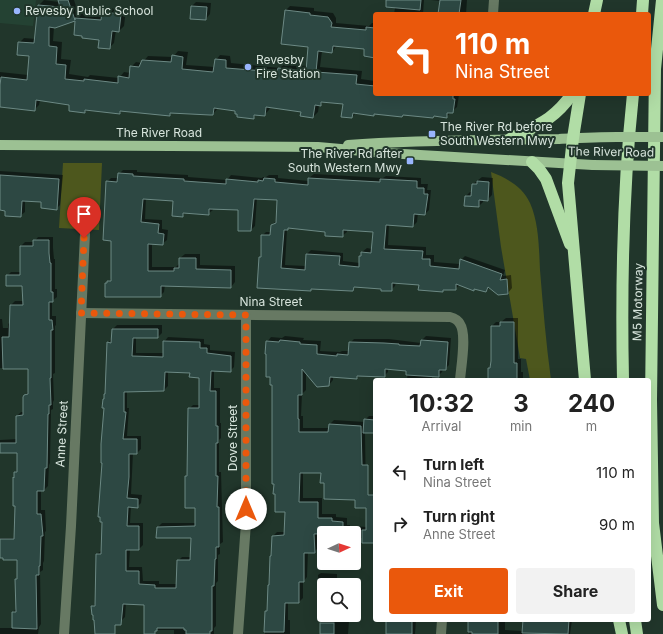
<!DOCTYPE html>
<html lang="en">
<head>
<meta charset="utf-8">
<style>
  body { margin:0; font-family:Inter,sans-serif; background:#f2f2f2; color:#222; height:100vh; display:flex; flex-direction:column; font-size:15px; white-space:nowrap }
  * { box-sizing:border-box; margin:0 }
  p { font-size:13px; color:#767676 }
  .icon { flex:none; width:22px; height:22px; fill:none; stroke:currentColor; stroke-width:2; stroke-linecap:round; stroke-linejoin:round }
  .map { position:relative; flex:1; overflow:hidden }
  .panel { position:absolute; left:373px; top:378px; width:278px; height:244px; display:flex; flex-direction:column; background:#fff; border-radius:4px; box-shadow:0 4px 16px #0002 }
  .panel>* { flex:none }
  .hud { position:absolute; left:373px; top:12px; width:278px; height:84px; border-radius:4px; box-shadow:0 4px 16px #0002; background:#ea580c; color:#fff; overflow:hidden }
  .needle { width:26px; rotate:86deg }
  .fabs { position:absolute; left:317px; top:526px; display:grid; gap:8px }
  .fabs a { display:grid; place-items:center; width:44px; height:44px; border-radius:4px; background:#fff; box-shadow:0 4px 16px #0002; font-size:20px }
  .pin { position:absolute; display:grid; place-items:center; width:34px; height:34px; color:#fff; margin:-41px -17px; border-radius:50% 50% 50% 0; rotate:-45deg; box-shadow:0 0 4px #0007 }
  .pin .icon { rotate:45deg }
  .me { position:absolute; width:44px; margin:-22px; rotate:0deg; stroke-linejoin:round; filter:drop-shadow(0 0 3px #0008) }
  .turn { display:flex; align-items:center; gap:14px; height:84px; padding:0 16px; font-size:18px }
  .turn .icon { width:52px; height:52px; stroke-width:2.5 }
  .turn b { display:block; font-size:28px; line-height:34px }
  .eta { display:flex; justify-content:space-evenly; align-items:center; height:68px; text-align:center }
  .eta b { font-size:24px; font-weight:700; line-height:28px }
  .primary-button { display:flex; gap:8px; margin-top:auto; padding:8px 16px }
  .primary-button a { flex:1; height:46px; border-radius:4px; background:#ea580c; color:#fff; font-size:16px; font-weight:700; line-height:46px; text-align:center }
  .primary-button a+a { background:#f2f2f2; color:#222 }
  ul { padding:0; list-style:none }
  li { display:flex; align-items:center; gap:12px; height:52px; padding:0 16px }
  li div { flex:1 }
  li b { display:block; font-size:15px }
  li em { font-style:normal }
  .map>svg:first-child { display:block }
  .built { fill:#244233 }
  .green { fill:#4d571d }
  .shadow { fill:#0007; fill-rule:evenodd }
  .building { fill:#2d4843; stroke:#6c8984; fill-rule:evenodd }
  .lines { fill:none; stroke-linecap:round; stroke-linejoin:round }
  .minor { stroke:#677963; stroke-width:10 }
  .major { stroke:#9cc193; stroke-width:10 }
  .highway { stroke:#b1dda6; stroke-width:12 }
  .major-bridge { stroke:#9cc193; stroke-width:10 }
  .route { stroke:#ea580c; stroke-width:7; stroke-dasharray:0 12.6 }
  .poi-dot { fill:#99b5fd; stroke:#21362b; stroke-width:1.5 }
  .labels { text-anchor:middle; stroke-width:4; stroke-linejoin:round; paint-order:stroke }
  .poi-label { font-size:12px; fill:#d7e4dc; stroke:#21362b; text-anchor:start }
  .street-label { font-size:12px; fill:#d7e4dc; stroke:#21362b }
</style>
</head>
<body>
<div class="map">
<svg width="663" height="634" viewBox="0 0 663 634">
  <rect width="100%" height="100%" fill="#21362b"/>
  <path class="built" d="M0,0H36L33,26L0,23Z"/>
  <g class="green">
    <path d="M63,163H102L99,230L59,228Z"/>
    <path d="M491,172C507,178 523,187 530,203C539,223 539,249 540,270C543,307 546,343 551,380H530L526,359L520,358L501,247Z"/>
  </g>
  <g class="shadow">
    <path d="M44,0L59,2L61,0H74L79,15L81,13L102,15L103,13L107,8L126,10L124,26L119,31L116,30L114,43L109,48L76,20L54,27L53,41L62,42L61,59L71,60L69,74L88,77L90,75L119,78L124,72L131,73V67L136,62L142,63L148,56L173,57L178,51L188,52L186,65L215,67L216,60L220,55L230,56L231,63L280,68L284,64L307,66L309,46L286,10L290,6L314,8V11L333,13L336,18V23L369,26L372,23H375V57L365,48L337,45L332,52L322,51L320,67L362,71L361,79L375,81V94H457L459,95L457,107L446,117L435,115L433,117L404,114L402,116L376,113L374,115L356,113L352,117L344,103L324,101L320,105H319L318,112L313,117L302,111L270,107L269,110L264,115L257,114L253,118L236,110L218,108L213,114L172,112L169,115L123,110L120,113L87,110L85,112L70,104L40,100L39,105L34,110L0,107V72L28,75L30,55L19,43L24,38L36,39L39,5Z"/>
    <path d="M398,0H424L423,14H394L396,2Z"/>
    <path d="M431,0H467L466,14H439L441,1Z"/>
    <path d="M196,2L211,3L210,14L206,19L192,6Z"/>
    <path d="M123,170H137V172L188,175V177L227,180L231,175L262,178L263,177H266L269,175H278V178L309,181V178L314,174L383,178L386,176L421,178V184H428L427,190H431L429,210L425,214L418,213L417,222L413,226L389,224L388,245L426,247V255H434V262L460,264L461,260L465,256L505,270L503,276L511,275L512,288L508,293L490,287L486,291L460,285L455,289H445L443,291L420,284L396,282L395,286L391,290L382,288L356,286L353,290L313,288L311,290L262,256V236L266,232H272V225L276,221L278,199L257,198L255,226L251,230L239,209L213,208V210L208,214L186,212L182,216L174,200L146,198L145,219L162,220V229L168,230L167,240L162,244L152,243V267H176L180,263V258L185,254H200V265L235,266V282L231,287L165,285L164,292L160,296L108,283L112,277V240L107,182L111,178H119V174ZM290,227L326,231L342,236L347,232V229L374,231L372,249L367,248L362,252L360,257V263L343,261V253L311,250L307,254L306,266L285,265L287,230Z"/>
    <path d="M0,171L63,175L60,205L56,209L42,201L25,200V212L20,216L6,210L0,209Z"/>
    <path d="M482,177L493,178L492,195L487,200L483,199V202L479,206L466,196L470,192H472L473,184Z"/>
    <path d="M38,237H53V248L54,259H55V289H57V297L52,301V316H56V325L55,326V373L53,374L54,400L53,402V409L51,410L50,463L49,465L48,486L44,490H41V510H45L46,531L45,532L44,561L43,563V570L40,572L41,624L39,627L38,634H0V628H13V612L17,608L16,579L18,577V559L0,557V538H29L16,523L14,478L15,476V472L18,470V452H0V440L17,439V416L21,412H24L25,395L29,391V368H0V319H2L3,328H8V324L11,321V305L15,301H24L23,285L7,276L11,272H21V246L25,242H34Z"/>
    <path d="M506,318H518V359H521V372H523V380H489V368L491,366L492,326L496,322H501Z"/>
    <path d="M117,325H162V333L158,337H136V353H164V342L168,337L204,339V344L210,345V350L235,352L234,367L230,371L214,370V388H220V423H221V438L219,440V472H221L223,542L220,544V554L218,555V581L216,583V626L214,628V634H174V630H149L145,604L126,603L125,617L121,621L92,607L96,603L97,554L102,550L103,462L108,343L112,338L113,329ZM168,371L191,373L200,377V405H193L189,409L188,473L186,476L196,507V523H162L158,527L192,537V557H182L178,561L177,584H159V581H143L142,567H129L130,549H139L143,545V523H130L131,506L137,507L141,503L142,495L131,494L133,453H137L141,449V436H127L129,408H127V391L164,390L168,386Z"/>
    <path d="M285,336L304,338L303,340L321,341L320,351L340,352L342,351H349L350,343L354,339H389L421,343L422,340L426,336L451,338L449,365L445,369H443L442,372L438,376H432V380H407L408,370L388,369V372L384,376L360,375L357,378L333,376V380L329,385L306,372V390L302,394L301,416H303V428H330V424L334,420L365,422V420L369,416H375V432H365L366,495L325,482L322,472H303V498H322V514H336V517L347,518V525H350V526L367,527L375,506V542L363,538H354V533H324V538H318V548L314,552H308L307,577L303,582V598L299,602H288V620H290V634H265L266,611L268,610L273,536L277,532H285L286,511L276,493L273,384L267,342L271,337L282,338Z"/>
    <path d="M321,573L337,574V582H361V600L360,602L359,614L354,621H349L348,634H321V609H319L318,575ZM324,585H354V615H324Z"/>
    <path d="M386,620H416L415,634H387Z"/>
    <path d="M470,620H505V630L523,631L524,620H572L570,634H469Z"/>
  </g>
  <g class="building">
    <path d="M58,0H68L75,20V18L101,20L102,12L121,14L119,32L112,31L110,49L98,48L99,40L82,38V36L74,35L75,21L55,28L49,27V46L57,47L56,64L66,65L65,79L84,81V79L118,83V76L129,78L130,66L139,67L142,60L171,62L172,55L183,57L182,69L213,72L215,59L226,60V68L277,72L278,68L306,71L308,47L281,44L285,10L310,13V15L328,17L332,23L331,27L366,30V27L375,28V58L364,56V49L333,46L332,53L318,51L316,72L357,75L356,84L375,86V94H453V99H455L453,113H447V118L434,116L433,118L403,115L402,117L374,114V116L353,113L352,118L341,117L343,104L321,102V106L315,105L313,118L300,116L301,112L266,107L265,116L254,115V119L237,117V114H235V111L214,108L213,115H210L170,113V116L120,111V114L85,110V113L69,111V105L36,100L35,111L0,107V85L1,77L27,80L29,56L17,55L18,42L34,43L38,5L60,7Z"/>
    <path d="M386,0H421L420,10L386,7Z"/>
    <path d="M440,0H461L459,14H438Z"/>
    <path d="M191,6L207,7L206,20L190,19Z"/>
    <path d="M118,173L133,174V176L184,179V181L226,184V179L258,182V180L263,181L264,178L275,179V182L308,185V178L380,182V179L417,181V188H424V194H428L425,215L414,214L413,227L386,225L384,249L423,251L422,259H430V266L459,269L460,259L502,274L500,280L507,279L508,294L498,295L488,287L486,292L474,289V291L456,284V290H443V292L418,290L419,285L392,283V291H381V289L354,287L353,291H351L311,289V291L257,288L259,257H261V235H270L271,225L276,223L277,200L254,199L251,231H238V210L209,209V215L183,213V217L172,216L173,201L143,199L141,222L159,224L158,233L164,234L163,245L148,244V271H174V268H179V258H196V269L231,270V288L161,286V297H105V283H107V281H111V241L103,240L106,181L117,182ZM288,228L325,232V236L343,237V230L373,232L371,253L361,252V256H359V267L339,265L340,256L306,254L305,270L281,268L284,230H288Z"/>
    <path d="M0,175L59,179L57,210L41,208V202L22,201L21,217L5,216V211L0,210Z"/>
    <path d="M477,181L489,182L488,201L479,200V207L464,206L465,196H471L472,184H477Z"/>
    <path d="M33,240H49V253L50,263H51V292H53V302H49V320H52L53,330H51V378H50L51,405H49V414H48L47,468H45L44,491H37V514H41L43,536H41L40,566H39V575H36L37,629L12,628V612H16L15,579H17V560H3V558H0V539H14L15,506H13V477L14,478V472H17V453H0V443H16V416L23,415V397L24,395L28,394V369H3L2,337H9L10,305H23L22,286H6V275H20V246H33Z"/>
    <path d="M500,322H514V363H517V380H488V368H490L491,361V326H500Z"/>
    <path d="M112,329H158V338H133L132,356L163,357V341L200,342V348H207V353L231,356V372L211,371L210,391H216V426H218V443H216V476H218L217,507H219V547H216V559H215L214,586H212V631H210V634H186V630H184V628H157V631H155V634H144V605L123,604L121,625H115V634H95L94,620H93V615H92L91,606H95L96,554H101L102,522H100V517H98L102,463H101V444L104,408H102L103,399H104V394H105L107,342L111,343ZM165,372L190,373L189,377L199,378V408H188L187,476H185V508H195V526L157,527L156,538H191L190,560H177L176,588H155V585L139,584V571H126V550H139V526H127L128,507L138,508V499L127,498L129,477V454H137V439H123L126,412H124V392L164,391Z"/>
    <path d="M280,340L300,342V344L317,345V354L337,356V354L348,355L349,342L384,343L399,344V345L420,346L421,340L448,342L446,370H439V377L406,375V371L385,369V377L357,376V379L330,377L329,386L317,387L302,369V395H298V419H299V432H328L329,424L361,426L362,465H368V495H375V543H362V530H366V508H355V500L324,499V483H320L321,473H300L299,502H318V518H332V521L343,522V533L314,534L315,553H304V582H299V603H285L284,632H264L265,611H267L268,585H269L270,556H271L272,536L284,535L285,512H275V494H273L274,484H272V385H270V377H266V354H265L266,341L279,342Z"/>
    <path d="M364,419L375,420V433H363Z"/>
    <rect x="386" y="620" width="26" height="14"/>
    <path d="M468,620H498V634H472V632H468Z"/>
    <path d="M523,620H569L568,634L522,633Z"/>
    <rect x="320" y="623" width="14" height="11"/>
  </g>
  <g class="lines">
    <g class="minor">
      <path d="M493,14L494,0"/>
      <path d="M81,313L450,317C454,318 458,320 460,324C467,334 461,367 460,380"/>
      <path d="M64,634L71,526L85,234"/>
      <path d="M238,634L246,523V315"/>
      <path d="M441,634L442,620"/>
    </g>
    <g class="major">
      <path d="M0,145L318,147L386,153L593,165"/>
      <path d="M348,145C419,140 489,140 559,139C579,138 598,137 617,137"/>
    </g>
    <g class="highway">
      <path d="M662,0L655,69L651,400L653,523L663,605"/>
      <path d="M594,14L597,0"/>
      <path d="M642,14L643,0"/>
      <path d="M580,94L573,138L568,183L585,380"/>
      <path d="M510,139C537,125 554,120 572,94"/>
      <path d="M532,162L539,169L546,179L570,244"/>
      <path d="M623,380C621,285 623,189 633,94"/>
      <path d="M619,620L622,634"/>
      <path d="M635,620L637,634"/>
    </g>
    <g class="major-bridge">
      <path d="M617,137H663"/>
      <path d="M593,165L663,166"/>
    </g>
  </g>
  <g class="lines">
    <path class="route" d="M84,238L81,313L246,315V509"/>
  </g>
  <g class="poi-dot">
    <circle cx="17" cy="11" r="4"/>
    <circle cx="248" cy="67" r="4"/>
    <rect x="428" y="130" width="8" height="8" rx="2"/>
    <rect x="406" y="157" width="8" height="8" rx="2"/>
  </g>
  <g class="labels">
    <g class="poi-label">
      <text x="25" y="15">Revesby Public School</text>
      <text x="256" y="64">Revesby<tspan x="256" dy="14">Fire Station</tspan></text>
      <text x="440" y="131">The River Rd before<tspan x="440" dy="14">South Western Mwy</tspan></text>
      <text x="402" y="158" text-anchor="end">The River Rd after<tspan x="402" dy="14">South Western Mwy</tspan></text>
    </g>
    <g class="street-label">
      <text x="159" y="137">The River Road</text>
      <text transform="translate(611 152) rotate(1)" y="4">The River Road</text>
      <text x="271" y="306">Nina Street</text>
      <text transform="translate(638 302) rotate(-89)" y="4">M5 Motorway</text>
      <text transform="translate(62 434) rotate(-87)" y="4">Anne Street</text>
      <text transform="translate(233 438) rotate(-90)" y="4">Dove Street</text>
    </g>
  </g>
</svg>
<div class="fabs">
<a><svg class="needle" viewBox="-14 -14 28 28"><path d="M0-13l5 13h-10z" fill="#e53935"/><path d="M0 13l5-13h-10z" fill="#767676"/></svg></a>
<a><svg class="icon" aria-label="search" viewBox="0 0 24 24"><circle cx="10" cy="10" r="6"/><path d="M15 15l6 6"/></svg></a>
</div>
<div class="pin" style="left:84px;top:238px;background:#d93025"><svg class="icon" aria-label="arrive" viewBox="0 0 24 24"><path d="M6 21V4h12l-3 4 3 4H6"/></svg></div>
<svg class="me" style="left:246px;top:509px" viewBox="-20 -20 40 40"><circle r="19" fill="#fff"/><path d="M0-13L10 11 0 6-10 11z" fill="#ea580c"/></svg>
<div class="hud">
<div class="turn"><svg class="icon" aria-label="left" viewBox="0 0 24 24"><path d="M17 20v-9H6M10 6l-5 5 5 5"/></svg><div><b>110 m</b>Nina Street</div></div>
</div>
<section class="panel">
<div class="eta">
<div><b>10:32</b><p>Arrival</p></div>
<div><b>3</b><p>min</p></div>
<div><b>240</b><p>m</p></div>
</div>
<ul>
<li><svg class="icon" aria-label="left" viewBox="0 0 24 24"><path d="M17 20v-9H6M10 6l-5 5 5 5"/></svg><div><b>Turn left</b><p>Nina Street</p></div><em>110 m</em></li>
<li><svg class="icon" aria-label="right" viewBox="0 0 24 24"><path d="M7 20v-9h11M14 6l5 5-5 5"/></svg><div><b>Turn right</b><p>Anne Street</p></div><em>90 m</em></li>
</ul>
<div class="primary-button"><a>Exit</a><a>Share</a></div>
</section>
</div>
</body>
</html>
